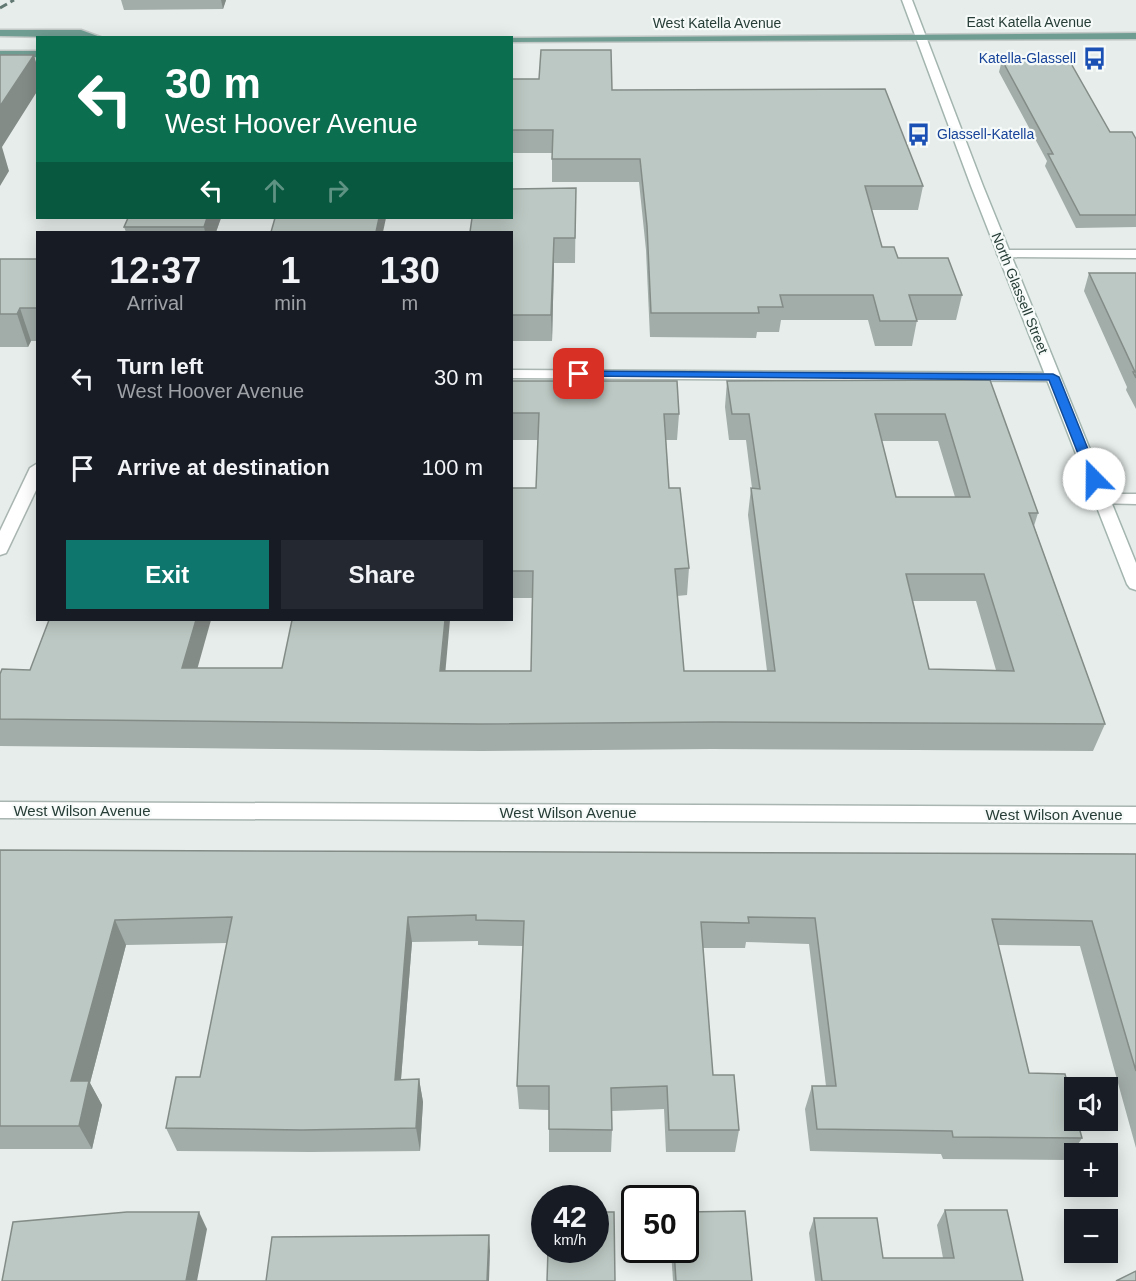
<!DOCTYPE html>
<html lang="en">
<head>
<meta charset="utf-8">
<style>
  body { margin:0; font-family:Arial,sans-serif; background:#242831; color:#f1f3f6; height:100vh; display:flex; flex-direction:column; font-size:22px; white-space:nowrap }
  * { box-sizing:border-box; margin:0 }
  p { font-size:20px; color:#9ea1a6 }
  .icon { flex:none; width:33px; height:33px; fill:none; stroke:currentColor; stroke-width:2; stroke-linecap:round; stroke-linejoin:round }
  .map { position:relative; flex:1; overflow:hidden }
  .sheet { position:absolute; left:36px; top:231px; width:477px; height:390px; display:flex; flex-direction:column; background:#171b24; border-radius:0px; box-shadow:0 3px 15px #0003 }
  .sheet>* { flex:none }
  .top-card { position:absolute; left:36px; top:36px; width:477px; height:183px; border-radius:0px; box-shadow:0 3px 15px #0003; background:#0b6e4f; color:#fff; overflow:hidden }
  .fabs { position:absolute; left:1064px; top:1077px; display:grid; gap:12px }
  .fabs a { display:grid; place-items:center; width:54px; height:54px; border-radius:0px; background:#171b24; box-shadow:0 3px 15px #0003; font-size:30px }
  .speed { position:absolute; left:531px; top:1185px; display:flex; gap:12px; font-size:30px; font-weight:700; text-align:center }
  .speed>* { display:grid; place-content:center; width:78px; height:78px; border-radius:50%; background:#171b24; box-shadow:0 3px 15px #0003; line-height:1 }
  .speed small { font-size:15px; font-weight:400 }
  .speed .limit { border:3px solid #111; border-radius:9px; background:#fff; color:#111 }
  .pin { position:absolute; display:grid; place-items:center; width:51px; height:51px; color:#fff; margin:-26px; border-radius:12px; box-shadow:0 3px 9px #0006 }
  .me { position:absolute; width:66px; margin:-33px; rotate:338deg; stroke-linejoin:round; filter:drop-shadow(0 0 4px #0008) }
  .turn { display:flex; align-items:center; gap:21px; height:126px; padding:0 30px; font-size:27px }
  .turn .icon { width:78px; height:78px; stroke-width:2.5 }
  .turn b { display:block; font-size:42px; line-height:51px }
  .lanes { display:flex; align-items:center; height:57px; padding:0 30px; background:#0003; justify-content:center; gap:30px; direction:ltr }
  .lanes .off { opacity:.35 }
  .eta { display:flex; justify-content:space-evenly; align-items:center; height:102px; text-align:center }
  .eta b { font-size:36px; font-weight:600; line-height:42px }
  .cta { display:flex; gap:12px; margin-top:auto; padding:12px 30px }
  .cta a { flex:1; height:69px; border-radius:0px; background:#0f766e; color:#fff; font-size:24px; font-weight:600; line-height:69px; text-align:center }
  .cta a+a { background:#242831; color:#f1f3f6 }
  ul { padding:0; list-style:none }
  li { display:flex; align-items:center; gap:18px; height:90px; padding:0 30px }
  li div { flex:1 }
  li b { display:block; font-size:22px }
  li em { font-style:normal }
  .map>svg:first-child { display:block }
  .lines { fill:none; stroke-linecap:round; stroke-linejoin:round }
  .minor-casing { stroke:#a9b5b1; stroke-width:3 }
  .tertiary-casing { stroke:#a9b5b1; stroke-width:3 }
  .secondary-casing { stroke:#a3b5ae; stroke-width:3 }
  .primary-casing { stroke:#c3c9c7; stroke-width:3 }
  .minor { fill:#fff; fill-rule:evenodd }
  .tertiary { fill:#fff; fill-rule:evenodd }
  .secondary { fill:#fff; fill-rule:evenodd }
  .primary { fill:#709d92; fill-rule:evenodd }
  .rail { stroke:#627872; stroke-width:3; stroke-dasharray:8 4; stroke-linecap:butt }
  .wall { fill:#a2aca8; fill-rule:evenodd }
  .shaded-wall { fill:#848c88 }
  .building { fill:#bcc8c3; stroke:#848c88; stroke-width:1.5; fill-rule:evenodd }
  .route { fill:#1a73e8; stroke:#114b97; stroke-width:1.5 }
  .labels { text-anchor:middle; stroke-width:4.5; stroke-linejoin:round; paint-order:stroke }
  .far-street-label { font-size:14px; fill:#273d37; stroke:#f6faf8 }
  .far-transit-label { font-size:14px; fill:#164399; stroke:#f6faf8; text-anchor:end }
  .street-label { font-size:15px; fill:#273d37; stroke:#f6faf8 }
</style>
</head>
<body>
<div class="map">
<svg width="1136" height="1281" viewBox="0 0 1136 1281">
  <rect width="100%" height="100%" fill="#e6edea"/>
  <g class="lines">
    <defs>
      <g id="minor">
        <path d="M1004,250H1136V258L999,257L997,254L999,251Z"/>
        <path d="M512,370L1053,373L1060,377L1053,381L512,378Z"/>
        <path d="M1102,494H1136V504L1096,503L1094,499L1096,495Z"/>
        <path d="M0,802L1136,807V823L0,818Z"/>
      </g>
      <path id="tertiary" d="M38,463V486L8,549L6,553L0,555V531L30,468Z"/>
      <path id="secondary" d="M902,0H912L983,186L1136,563V590L1130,588L1127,584L971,186Z"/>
      <g id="primary">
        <path d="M0,30H81L103,38L0,36Z"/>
        <path d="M1136,33V39L512,42V38H508Z"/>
        <rect x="0" y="51" width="38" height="6"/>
      </g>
    </defs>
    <use href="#minor" class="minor-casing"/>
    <use href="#tertiary" class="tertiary-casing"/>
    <use href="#secondary" class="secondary-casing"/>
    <use href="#primary" class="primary-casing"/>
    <use href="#minor" class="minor"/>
    <use href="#tertiary" class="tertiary"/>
    <use href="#secondary" class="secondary"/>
    <use href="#primary" class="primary"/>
    <path class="rail" d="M0,8L14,0"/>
  </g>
  <g class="wall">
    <path d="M121,0H226L223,9L124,10Z"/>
    <path d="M1002,60L1110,132L1136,139V227L1076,228L1045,166L1047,161L999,72Z"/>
    <path d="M512,79L612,90L923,186L918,210H871L882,247L898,258L962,295L956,320H917L912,346H875L868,320H781L779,332H757L756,338L650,337L646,250L639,182H552V153H512Z"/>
    <path d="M576,188L575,263H554L552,341H512V232Z"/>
    <path d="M221,218L216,232H126L124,227Z"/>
    <path d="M0,259H38V341H31L28,347H0Z"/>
    <path d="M1089,273H1136V409L1126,390L1127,387L1084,291Z"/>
    <path d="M990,380L1038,513L1034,526L1105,724L1093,751L711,749L481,751L0,746V674L30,670L198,668L531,671L532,598H512V488H536L538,440H512V381L679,414L677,440H666L669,488L689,568L687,595L677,596L684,671H767L748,515L751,488H752L746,440H729L725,407L727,381ZM882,441H938L955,497H896ZM913,601H976L996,670L929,669Z"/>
    <path d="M0,850L1136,854V1148L1080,946L998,945L1029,1073L1082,1138L1068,1160L943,1159L941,1154L810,1151L805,1109L812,1086H826L809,944L746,942L745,948H703L713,1075L739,1130L735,1152H666L664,1109L612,1111V1130L611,1152H549V1110L519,1109L517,1086L523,946L478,945V941L412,942L401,1080L419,1079L423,1102L420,1151L310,1152L177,1151L166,1128L200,1077L227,943L126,945L90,1083L102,1105L92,1149H0Z"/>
    <path d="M945,1210L1023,1281H815L809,1233L814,1218L883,1258H943L937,1225Z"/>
    <path d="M671,1250H686L752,1281H673Z"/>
  </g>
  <g class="shaded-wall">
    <path d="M221,0H226L223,9Z"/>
    <path d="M34,55L38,69V90L2,147L9,171L0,186V106Z"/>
    <path d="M207,218H221L216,232H205L204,227Z"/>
    <path d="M379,218H386L383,232H376Z"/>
    <path d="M554,238V263L552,341L551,315Z"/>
    <path d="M20,308L31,341L28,347L17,314Z"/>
    <path d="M196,620H211L190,695L182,668Z"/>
    <path d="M445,620H450L443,698L440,671Z"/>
    <path d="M408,917L412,942L399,1103L395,1080Z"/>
    <path d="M115,920L126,945L90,1083L102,1105L92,1149L79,1126L71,1081Z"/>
    <path d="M419,1079L423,1102L420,1151L416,1128Z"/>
    <path d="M199,1212L207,1229L197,1281H186Z"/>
    <path d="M489,1235L490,1251L489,1281H487Z"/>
  </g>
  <g class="building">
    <path d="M541,50H611L612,90L885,89L923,186H865L882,247H894L898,258H948L962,295H909L917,321H880L873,295H780L783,307H758L759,313H651L647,226L640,159H552L553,130H512V79H539Z"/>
    <path d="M0,55H34L0,106Z"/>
    <path d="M1002,60H1069L1110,132H1132L1136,139V215H1080L1048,154H1053Z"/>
    <path d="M576,188L575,238H554L551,315H512V232H470L472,218H512V189Z"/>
    <path d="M128,218H207L204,227H124Z"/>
    <path d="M275,218H379L376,232H271Z"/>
    <path d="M0,259H38V308H20L17,314H0Z"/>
    <path d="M1089,273H1136V378L1133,372H1135Z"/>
    <path d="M990,380L1038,513H1029L1105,724L715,722L479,724L0,719V674L2,669L30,670L49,620H196L182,668H282L292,620H445L440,671H531L533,571H512V488H536L539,413H512V381H677L679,414H664L669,488H680L689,568L675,569L684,671H775L751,488L760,489L749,414H732L727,381ZM875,414H945L970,497H896ZM906,574H984L1014,671L929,669Z"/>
    <path d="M0,850L1136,854V1071L1092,921L992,919L1029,1073L1065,1074L1074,1109V1120H1077L1082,1138L953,1137L952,1131L817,1129L812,1086H836L815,918L748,917L749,923L701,922L713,1075H734L739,1130H669L667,1086L611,1088L612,1130L549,1129V1086H517L524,921L476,920V915L408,917L395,1080L419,1079L416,1128L302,1130L166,1128L176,1077H200L232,917L115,920L71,1081H89L79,1126H0Z"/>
    <path d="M945,1210H1007L1023,1281H822L814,1218H877L883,1258H954Z"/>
    <path d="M745,1211L752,1281H676L674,1250H686V1212Z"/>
    <path d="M127,1212H199L186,1281H266L272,1237L489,1235L487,1281H2L13,1222Z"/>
    <path d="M596,1212H614L615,1281H547L548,1250H596Z"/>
    <path d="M1136,1271V1281H1116Z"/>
  </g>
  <path class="route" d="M579,371L1053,374L1059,377L1100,479L1094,483L1088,479L1049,380L575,376L574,374Z"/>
  <defs>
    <symbol id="bus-bare" viewBox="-9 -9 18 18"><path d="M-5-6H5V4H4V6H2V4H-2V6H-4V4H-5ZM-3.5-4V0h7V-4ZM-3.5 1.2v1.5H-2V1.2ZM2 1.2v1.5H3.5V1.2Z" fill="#1a4fb4" stroke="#f6faf8" stroke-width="2.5" paint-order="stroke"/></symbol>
  </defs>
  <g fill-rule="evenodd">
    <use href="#bus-bare" x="1078" y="42" width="33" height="33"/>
    <use href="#bus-bare" x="902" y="118" width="33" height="33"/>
  </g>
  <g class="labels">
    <g class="far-street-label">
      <text x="1029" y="27">East Katella Avenue</text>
      <text x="717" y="28">West Katella Avenue</text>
      <text transform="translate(1020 293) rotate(68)" y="5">North Glassell Street</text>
    </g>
    <g class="far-transit-label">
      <text x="1076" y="63">Katella-Glassell</text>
      <text x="937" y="139" text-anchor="start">Glassell-Katella</text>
    </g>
    <g class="street-label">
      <text x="82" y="816">West Wilson Avenue</text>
      <text x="568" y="818">West Wilson Avenue</text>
      <text x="1054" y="820">West Wilson Avenue</text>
    </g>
  </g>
</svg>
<div class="fabs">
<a><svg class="icon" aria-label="sound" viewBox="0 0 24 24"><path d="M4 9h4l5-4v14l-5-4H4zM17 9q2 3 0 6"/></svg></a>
<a>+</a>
<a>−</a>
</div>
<div class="speed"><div>42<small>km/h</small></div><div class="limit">50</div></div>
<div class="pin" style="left:579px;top:374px;background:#d93025"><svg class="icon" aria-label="arrive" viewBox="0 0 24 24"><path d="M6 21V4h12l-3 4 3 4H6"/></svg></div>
<svg class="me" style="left:1094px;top:479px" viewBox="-20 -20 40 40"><circle r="19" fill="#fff"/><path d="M0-13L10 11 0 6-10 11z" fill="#1a73e8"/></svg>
<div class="top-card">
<div class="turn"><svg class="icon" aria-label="left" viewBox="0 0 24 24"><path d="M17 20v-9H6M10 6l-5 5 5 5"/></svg><div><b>30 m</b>West Hoover Avenue</div></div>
<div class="lanes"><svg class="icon" aria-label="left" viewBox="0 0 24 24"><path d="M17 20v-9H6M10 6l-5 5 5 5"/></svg><svg class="icon off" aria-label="ahead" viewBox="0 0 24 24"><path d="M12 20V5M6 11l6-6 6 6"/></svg><svg class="icon off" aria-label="right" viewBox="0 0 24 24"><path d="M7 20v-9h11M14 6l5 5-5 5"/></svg></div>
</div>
<section class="sheet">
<div class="eta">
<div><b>12:37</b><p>Arrival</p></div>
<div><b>1</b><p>min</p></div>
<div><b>130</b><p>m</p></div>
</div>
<ul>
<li><svg class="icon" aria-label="left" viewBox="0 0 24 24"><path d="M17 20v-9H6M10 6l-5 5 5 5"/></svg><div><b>Turn left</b><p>West Hoover Avenue</p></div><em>30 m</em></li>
<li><svg class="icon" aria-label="arrive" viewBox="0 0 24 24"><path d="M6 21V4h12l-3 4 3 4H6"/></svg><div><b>Arrive at destination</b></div><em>100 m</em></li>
</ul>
<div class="cta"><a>Exit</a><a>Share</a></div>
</section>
</div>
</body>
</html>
